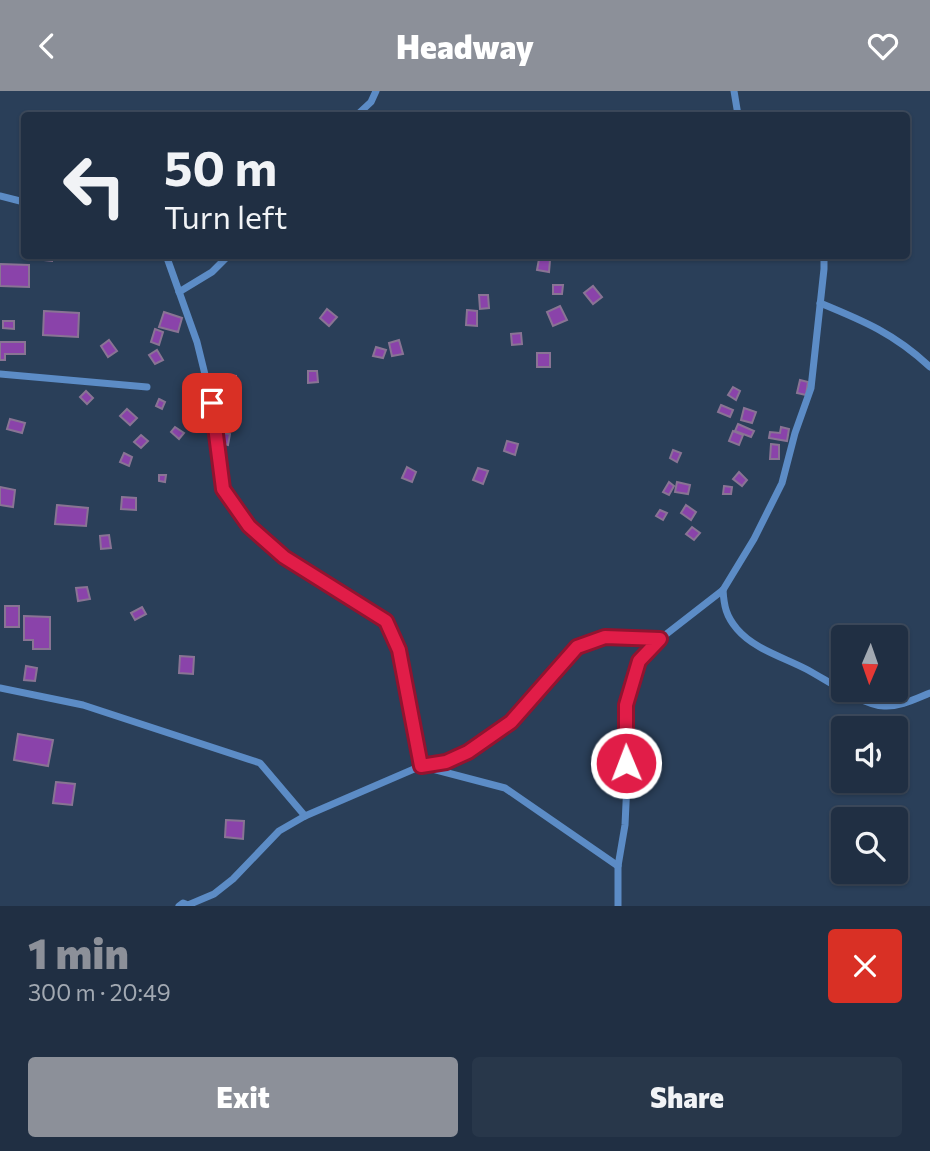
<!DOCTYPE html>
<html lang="en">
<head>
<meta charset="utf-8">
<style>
  body { margin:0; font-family:Commissioner,sans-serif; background:#28374a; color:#f1f3f6; height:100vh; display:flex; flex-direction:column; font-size:26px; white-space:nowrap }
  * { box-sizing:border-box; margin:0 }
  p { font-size:23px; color:#a2a9b2 }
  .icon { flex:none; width:38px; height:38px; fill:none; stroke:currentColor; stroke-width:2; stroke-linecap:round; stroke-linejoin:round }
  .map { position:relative; height:815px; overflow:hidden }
  .panel { display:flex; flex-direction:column; background:#202f43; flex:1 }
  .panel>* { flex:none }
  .hud { position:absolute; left:21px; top:21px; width:889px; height:147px; border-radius:7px; box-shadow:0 2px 5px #0004,0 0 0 2px #3d4a5c; background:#202f43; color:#f1f3f6; overflow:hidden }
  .needle { width:46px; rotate:182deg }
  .buttons { position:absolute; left:831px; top:534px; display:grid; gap:14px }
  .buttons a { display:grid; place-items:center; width:77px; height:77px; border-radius:7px; background:#202f43; box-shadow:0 2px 5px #0004,0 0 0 2px #3d4a5c; font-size:35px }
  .pin { position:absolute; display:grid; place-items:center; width:60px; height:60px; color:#fff; margin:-30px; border-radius:14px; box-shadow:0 4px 10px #0006 }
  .me { position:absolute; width:77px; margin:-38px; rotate:359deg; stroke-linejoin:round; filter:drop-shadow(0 0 5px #0008) }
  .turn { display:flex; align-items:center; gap:24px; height:147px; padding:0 28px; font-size:32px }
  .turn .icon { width:91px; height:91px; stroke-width:2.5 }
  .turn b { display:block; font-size:49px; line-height:60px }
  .round { display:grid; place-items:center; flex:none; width:74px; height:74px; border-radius:7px; background:#28374a }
  .head { display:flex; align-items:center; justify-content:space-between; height:119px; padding:0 28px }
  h1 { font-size:42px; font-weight:800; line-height:52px; color:#8c9099 }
  .button { display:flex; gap:14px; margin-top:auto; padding:14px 28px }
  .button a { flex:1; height:80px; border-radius:7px; background:#8c9099; color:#fff; font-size:28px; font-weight:800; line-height:80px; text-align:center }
  .button a+a { background:#28374a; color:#f1f3f6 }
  header { display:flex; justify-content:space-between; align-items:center; height:91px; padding:0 28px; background:#8c9099; color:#fff; font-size:32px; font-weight:800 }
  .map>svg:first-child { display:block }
  .building { fill:#8a43aa; stroke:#897494; stroke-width:2 }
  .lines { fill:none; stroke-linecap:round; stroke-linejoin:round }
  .street { stroke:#5c8cc6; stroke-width:7 }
  .route-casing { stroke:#92132f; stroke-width:18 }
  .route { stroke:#e11d48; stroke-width:12 }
</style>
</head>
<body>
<header><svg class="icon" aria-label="back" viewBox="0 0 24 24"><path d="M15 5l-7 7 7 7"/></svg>Headway<svg class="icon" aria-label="heart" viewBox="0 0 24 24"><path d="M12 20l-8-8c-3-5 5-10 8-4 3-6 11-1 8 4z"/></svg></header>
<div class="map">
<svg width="930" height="815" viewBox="0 0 930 815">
  <rect width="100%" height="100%" fill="#2a3f59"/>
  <g class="building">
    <path d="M34,164H52V170L33,168Z"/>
    <path d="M539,168L550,169L549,181L537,179Z"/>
    <path d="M0,173L29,174V196L0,195Z"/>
    <path d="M553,194H563L562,203H553Z"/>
    <path d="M593,195L602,206L593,213L584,202Z"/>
    <path d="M479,204H488L489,217L480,218Z"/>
    <path d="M560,215L567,229L553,235L547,221Z"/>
    <path d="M327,218L337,226L329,235L320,227Z"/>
    <path d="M467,219L477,220V235L466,234Z"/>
    <path d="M44,220L79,222L78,246L43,244Z"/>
    <path d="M164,221L182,227L178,241L159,236Z"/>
    <path d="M3,230H14V238L3,237Z"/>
    <path d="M155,238L163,241L159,254L151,251Z"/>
    <path d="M521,242L522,253L512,254L511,243Z"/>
    <path d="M109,249L117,260L108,266L101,255Z"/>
    <path d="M399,249L403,263L392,265L389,252Z"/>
    <path d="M0,251H25V263H5V269H0Z"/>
    <path d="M376,256L386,259L383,267L373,265Z"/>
    <path d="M157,259L163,269L155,273L149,264Z"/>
    <rect x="537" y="262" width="13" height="14"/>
    <path d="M308,280H317L318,291L308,292Z"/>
    <path d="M227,284L236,285L235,300L227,299Z"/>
    <path d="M800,289L808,291L806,304L797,302Z"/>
    <path d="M733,296L740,300L736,309L728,304Z"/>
    <path d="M86,300L93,307L87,313L80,306Z"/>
    <path d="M159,308L165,311L162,318L156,315Z"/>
    <path d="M721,314L733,319L730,326L718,321Z"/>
    <path d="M222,316L232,318L230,331L219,329Z"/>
    <path d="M744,317L756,321L752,332L741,329Z"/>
    <path d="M127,318L137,327L130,334L120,325Z"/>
    <path d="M10,328L25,332L22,342L7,338Z"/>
    <path d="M738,333L754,340L751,346L735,340Z"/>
    <path d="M175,336L184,342L179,348L171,341Z"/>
    <path d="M781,336L789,338L787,350L769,347L770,341L780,342Z"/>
    <path d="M733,340L743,344L739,354L729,350Z"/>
    <path d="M223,342L230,343L228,354L221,352Z"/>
    <path d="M141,344L148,350L141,357L134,351Z"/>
    <path d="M507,350L518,353L515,364L504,360Z"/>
    <path d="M771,353L779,354V368H770Z"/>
    <path d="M673,359L681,362L677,371L670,367Z"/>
    <path d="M124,362L132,366L129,375L120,371Z"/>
    <path d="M407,376L416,381L412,391L402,387Z"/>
    <path d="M478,377L488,380L483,393L473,389Z"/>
    <path d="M739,381L747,389L742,395L733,388Z"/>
    <path d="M159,384H166L165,391L159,390Z"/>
    <path d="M669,391L674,395L669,404L663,401Z"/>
    <path d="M677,391L690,394L688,403L675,401Z"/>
    <path d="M724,395L732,396L731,403H723Z"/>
    <path d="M0,396L15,399L13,416L0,414Z"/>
    <path d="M122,406L136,407V419L121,418Z"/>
    <path d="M57,414L88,417L86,435L55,433Z"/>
    <path d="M686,414L696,421L691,429L681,422Z"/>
    <path d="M660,419L667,422L663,429L656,425Z"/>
    <path d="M692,436L700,442L694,449L686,443Z"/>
    <path d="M109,444L111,457L101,458L100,445Z"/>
    <path d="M87,496L90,508L78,510L76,497Z"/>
    <rect x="5" y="515" width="14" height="21"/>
    <path d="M142,516L146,523L135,529L131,522Z"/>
    <path d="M24,525L50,526V558H33V549H24Z"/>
    <path d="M180,565L194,566L193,583L179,582Z"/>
    <path d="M26,575L37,577L35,590L24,589Z"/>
    <path d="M18,643L53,649L48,675L14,669Z"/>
    <path d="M56,691L75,693L72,714L53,712Z"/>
    <path d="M226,729L244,730L243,748L225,746Z"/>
  </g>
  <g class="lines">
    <g class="street">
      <path d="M734,0L738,24"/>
      <path d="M357,24L371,11L376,0"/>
      <path d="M0,105L24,111"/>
      <path d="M166,164L197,251L212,312L223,398L249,435L284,466L386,530L399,560L421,675L505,697L618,775"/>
      <path d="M179,201L212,181L229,164"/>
      <path d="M820,212C864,230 895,243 930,276"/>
      <path d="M0,283L147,296"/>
      <path d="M723,499C724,515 726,525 737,538C754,558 783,566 806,578C825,588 864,615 884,615C900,616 915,608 930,602"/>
      <path d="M0,597L83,614L260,672L305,725"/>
      <path d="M179,815L183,812L188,814L214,803L233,788L279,740L305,725L421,675L446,671L468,661L511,631L568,564C596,541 626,546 660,548"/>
      <path d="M618,815V775L625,734L627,691L626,614L639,570L660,548L723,499L754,448L782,392L795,342L811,297L824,178V164"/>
    </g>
  </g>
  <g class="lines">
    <defs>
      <path id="route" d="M212,312L223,398L249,435L284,466L386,530L399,559L421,675L446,671L468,661L511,631L577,556L605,546L660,548L639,570L626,614V672"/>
    </defs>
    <use href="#route" class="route-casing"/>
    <use href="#route" class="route"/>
  </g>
</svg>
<div class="buttons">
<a><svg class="needle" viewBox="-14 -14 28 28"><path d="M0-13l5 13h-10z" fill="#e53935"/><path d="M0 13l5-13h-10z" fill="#a2a9b2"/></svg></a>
<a><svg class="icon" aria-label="sound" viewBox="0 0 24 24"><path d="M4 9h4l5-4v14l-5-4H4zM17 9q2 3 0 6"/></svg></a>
<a><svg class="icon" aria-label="search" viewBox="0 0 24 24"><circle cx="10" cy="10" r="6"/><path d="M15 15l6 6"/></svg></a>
</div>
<div class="pin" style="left:212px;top:312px;background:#d93025"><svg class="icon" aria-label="arrive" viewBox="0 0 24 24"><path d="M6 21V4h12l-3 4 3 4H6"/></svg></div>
<svg class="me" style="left:626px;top:672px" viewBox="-20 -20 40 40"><circle r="17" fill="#e11d48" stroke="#fff" stroke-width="3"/><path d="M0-11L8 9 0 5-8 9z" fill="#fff"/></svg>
<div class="hud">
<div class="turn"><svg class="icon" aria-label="left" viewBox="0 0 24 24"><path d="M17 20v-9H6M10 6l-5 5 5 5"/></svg><div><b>50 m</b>Turn left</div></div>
</div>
</div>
<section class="panel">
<div class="head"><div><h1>1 min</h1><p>300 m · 20:49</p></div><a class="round" style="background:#d93025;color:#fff"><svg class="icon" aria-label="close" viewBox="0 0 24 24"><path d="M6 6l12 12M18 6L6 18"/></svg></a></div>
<div class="button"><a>Exit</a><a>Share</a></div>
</section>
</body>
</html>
